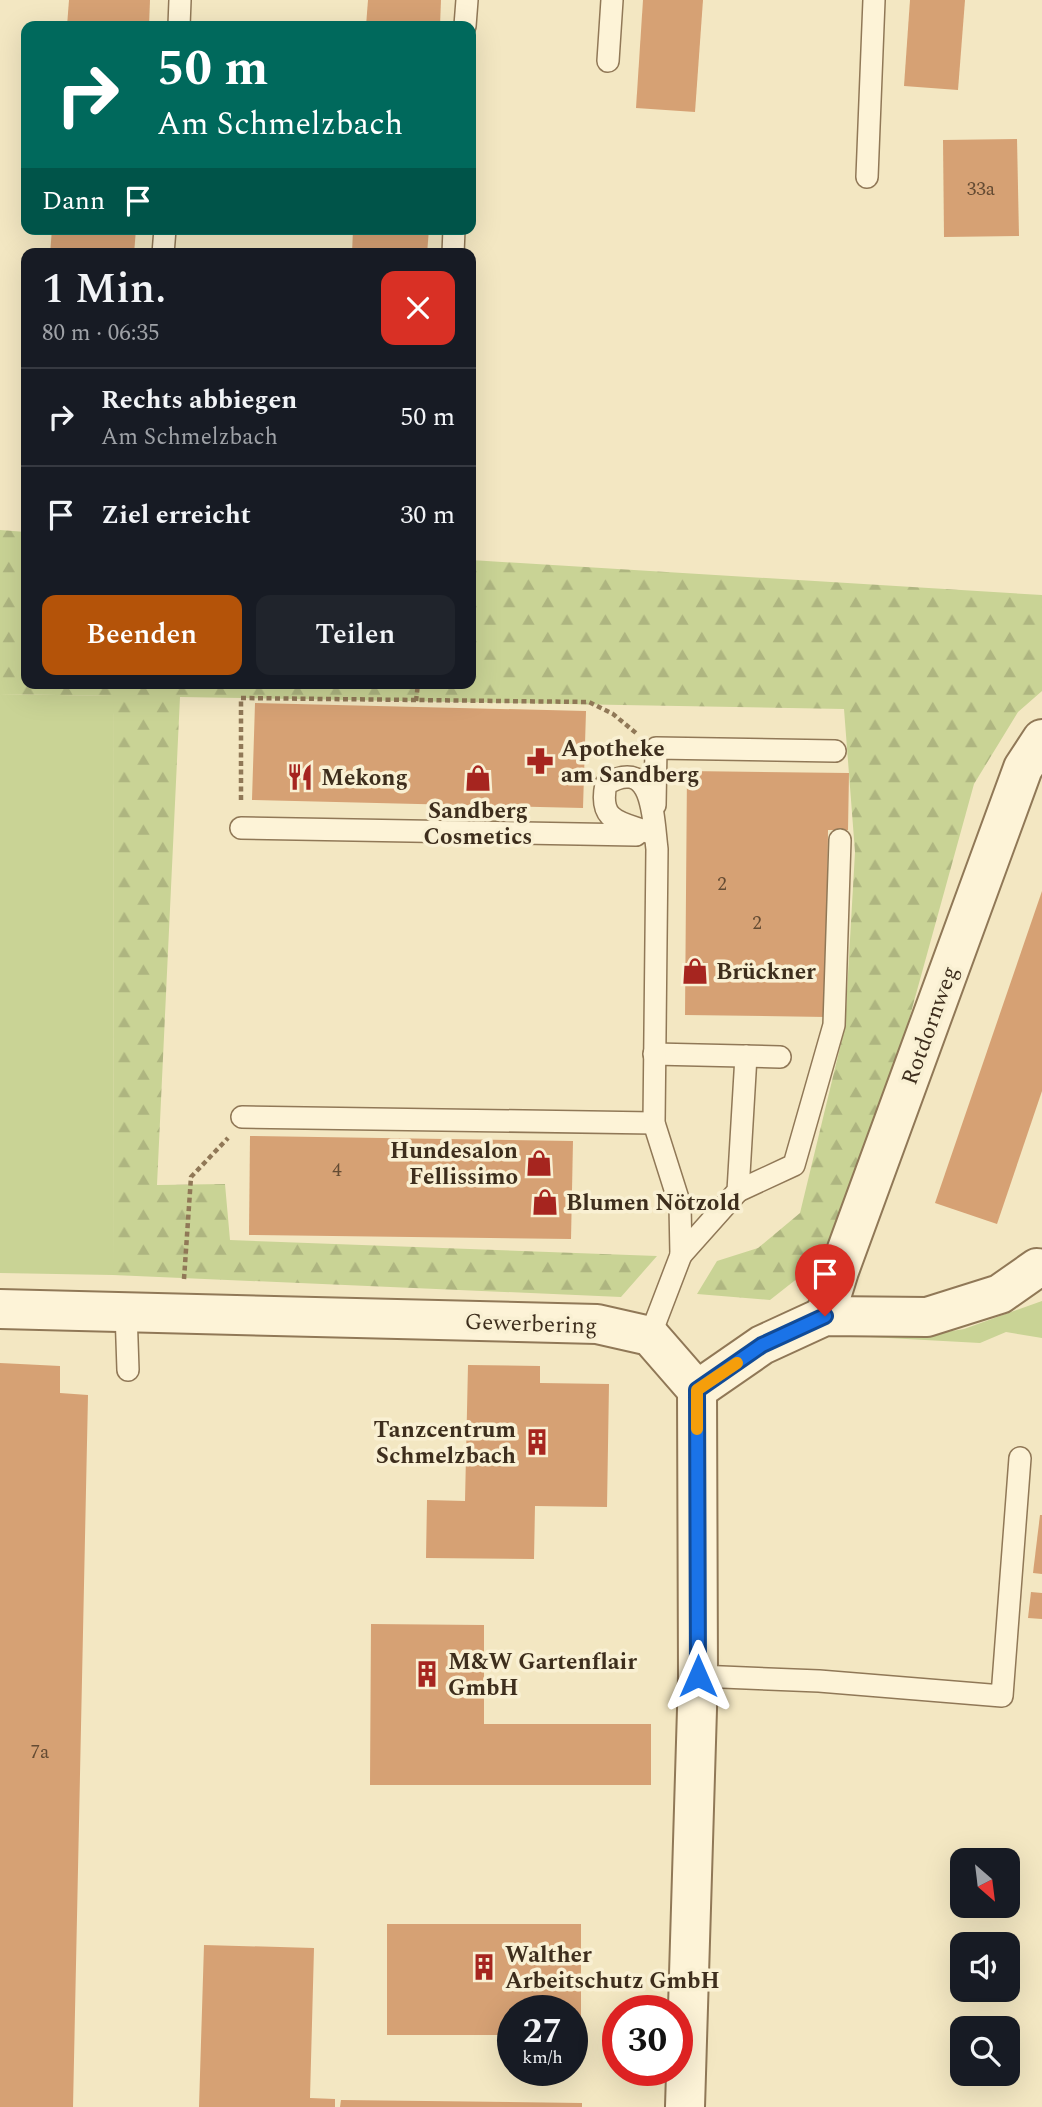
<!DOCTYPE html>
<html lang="de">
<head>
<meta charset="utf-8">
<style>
  body { margin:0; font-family:Spectral,serif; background:#20242c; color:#f1f3f6; height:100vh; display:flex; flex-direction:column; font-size:26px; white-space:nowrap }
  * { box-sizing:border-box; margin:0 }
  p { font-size:23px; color:#9ea1a6 }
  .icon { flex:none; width:38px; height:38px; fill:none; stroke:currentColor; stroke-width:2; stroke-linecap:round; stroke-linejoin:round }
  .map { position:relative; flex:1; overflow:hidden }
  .details { position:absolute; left:21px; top:248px; width:455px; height:441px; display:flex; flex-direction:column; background:#171b24; border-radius:14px; box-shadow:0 7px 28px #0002 }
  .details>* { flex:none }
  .top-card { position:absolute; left:21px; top:21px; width:455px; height:214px; border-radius:14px; box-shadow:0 7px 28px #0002; background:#00695c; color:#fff; overflow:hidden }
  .needle { width:46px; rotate:152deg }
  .fabs { position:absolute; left:950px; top:1848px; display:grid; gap:14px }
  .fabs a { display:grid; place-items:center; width:70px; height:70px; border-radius:14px; background:#171b24; box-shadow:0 7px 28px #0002; font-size:35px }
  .speed { position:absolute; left:497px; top:1995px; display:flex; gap:14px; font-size:35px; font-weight:700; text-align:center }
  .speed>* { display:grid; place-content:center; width:91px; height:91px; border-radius:50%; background:#171b24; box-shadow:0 7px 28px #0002; line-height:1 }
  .speed small { font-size:18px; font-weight:400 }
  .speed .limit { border:10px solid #d22; background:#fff; color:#111 }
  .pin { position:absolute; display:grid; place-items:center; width:60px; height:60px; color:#fff; margin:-72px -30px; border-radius:50% 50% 50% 0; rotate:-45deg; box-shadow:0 0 7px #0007 }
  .pin .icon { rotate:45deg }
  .me { position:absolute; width:77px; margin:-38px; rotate:0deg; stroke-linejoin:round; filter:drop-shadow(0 0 5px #0008) }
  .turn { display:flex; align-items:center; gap:24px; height:147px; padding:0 21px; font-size:32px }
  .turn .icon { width:91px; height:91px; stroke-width:2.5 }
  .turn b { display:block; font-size:49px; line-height:60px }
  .then { display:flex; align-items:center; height:66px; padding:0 21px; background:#0003; gap:14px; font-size:26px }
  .round { display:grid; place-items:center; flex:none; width:74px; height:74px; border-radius:14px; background:#20242c }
  .head { display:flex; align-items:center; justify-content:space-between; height:119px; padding:0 21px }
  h1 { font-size:42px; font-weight:600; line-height:52px }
  .button { display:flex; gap:14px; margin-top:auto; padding:14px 21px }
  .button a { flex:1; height:80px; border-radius:14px; background:#b45309; color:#fff; font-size:28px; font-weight:600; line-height:80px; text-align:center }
  .button a+a { background:#20242c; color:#f1f3f6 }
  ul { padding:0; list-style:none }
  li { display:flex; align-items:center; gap:21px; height:98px; padding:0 21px; border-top:2px solid #363941 }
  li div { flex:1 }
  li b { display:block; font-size:26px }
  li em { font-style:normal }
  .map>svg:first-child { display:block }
  .grass { fill:#c9d395 }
  .forest { fill:url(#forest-firs) }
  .building { fill:#d6a174 }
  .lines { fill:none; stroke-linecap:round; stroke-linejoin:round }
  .lane-casing { stroke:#907857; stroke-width:24 }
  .street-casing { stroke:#907857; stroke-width:42 }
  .path { stroke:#907857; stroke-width:4.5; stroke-dasharray:5 3.5; stroke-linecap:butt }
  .lane { stroke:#fdf3d7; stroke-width:21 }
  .street { stroke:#fdf3d7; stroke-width:38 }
  .route-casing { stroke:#114b97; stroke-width:18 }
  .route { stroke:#1a73e8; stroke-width:12 }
  .slow { stroke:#f59e0b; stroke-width:12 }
  .labels { text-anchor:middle; stroke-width:7; stroke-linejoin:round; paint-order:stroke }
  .number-label { font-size:19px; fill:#644b33 }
  .poi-label { font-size:23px; font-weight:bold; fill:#3e2e1d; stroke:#f9f0d3; text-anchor:start }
  .street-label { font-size:23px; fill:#3e2e1d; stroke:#f9f0d3 }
</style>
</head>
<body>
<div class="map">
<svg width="1042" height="2107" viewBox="0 0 1042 2107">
  <defs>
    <pattern id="forest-firs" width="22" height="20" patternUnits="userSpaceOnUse" patternTransform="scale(1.75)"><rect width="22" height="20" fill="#c9d395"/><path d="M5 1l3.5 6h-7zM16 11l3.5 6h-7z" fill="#aeb580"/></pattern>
  </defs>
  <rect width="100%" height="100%" fill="#f3e7c2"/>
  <g class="grass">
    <path d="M0,694L114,696L113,1275L0,1273Z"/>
    <path d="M1042,1301V1338L1006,1332L980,1343L870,1337H916L964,1329Z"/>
  </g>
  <path class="forest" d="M0,530L26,532V684H471V560L1042,595V691L1018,712L974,784L905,1034L843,1223L803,1274L770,1300L697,1294L717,1261L758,1248L800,1213L845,1027L855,852L844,709L180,697L157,1185L225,1184L230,1240L657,1256L621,1297L113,1275L114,696L0,694Z"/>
  <g class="building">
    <path d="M69,0H150L149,26H67Z"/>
    <path d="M368,0H441L440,26H366Z"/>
    <path d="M643,0H703L695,112L636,108Z"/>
    <path d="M910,0H965L958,90L904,86Z"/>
    <path d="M1017,139L1019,236L944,237L943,140Z"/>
    <path d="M52,229H136L134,254H50Z"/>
    <path d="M353,229H429L427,254H352Z"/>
    <path d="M255,703L586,711L583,808L252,800Z"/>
    <path d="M687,771L849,773L848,830H828L826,1017L685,1015Z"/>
    <path d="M1042,891V1091L997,1224L935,1203Z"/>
    <path d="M250,1136L573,1141L571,1239L249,1235Z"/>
    <path d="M0,1363L60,1366V1393L88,1395L73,2107H0Z"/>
    <path d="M468,1365L540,1366V1383L609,1384L607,1507L535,1506L534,1559L426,1558L427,1500L465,1501Z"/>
    <path d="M1040,1515H1042V1574L1033,1573Z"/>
    <path d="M1031,1592L1042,1593V1619L1028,1618Z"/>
    <path d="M371,1624L484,1625V1724H651V1785H370Z"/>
    <path d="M387,1924H581V2035H572V2011H513V2035H387Z"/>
    <path d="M204,1945L314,1948L310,2098L335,2099V2107H199Z"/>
    <path d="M341,2100L582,2103V2107H340Z"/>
  </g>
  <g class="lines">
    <defs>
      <g id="lane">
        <path d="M179,26L180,0"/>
        <path d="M465,26L467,0"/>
        <path d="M608,61L612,0"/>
        <path d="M867,177L874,0"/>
        <path d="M163,254L165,229"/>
        <path d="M453,254L454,229"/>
        <path d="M655,805L656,748L835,751"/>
        <path d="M241,828L636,835"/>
        <path d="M654,1054L780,1057"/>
        <path d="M242,1117L654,1123"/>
        <path d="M738,1191L794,1165L834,1025L840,840"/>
        <path d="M681,1255L738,1191L746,1056"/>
        <path d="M126,1311L128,1370"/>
        <path d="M650,1336L681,1255L680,1205L654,1123L657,849C653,818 654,756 606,784C597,826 626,822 655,835"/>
        <path d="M698,1676L819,1681L1002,1696L1020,1458"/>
      </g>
      <g id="street">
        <path d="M0,1309L597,1324L650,1336L697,1390L698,1676L685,2107"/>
        <path d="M825,1316L839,1271L1023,768L1042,739"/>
        <path d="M697,1390L762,1345L825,1316L927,1317L1000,1294L1037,1268L1042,1269"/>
      </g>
    </defs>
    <use href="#lane" class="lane-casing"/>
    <use href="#street" class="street-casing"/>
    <g class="path">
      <path d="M416,701L418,684"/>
      <path d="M241,800V698L589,702L613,714L636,733"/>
      <path d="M184,1279L191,1177L228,1138"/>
    </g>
    <use href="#lane" class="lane"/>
    <use href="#street" class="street"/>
  </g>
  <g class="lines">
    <defs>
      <path id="route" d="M698,1676L697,1390L762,1345L825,1316"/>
    </defs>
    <use href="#route" class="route-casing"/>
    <use href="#route" class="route"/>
    <path class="slow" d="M697,1429V1390L737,1363"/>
  </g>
  <defs>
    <symbol id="pharmacy-bare" viewBox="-9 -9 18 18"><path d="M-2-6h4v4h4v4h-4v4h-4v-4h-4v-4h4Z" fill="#a6251f" stroke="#f9f0d3" stroke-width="2.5" paint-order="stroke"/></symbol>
    <symbol id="restaurant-bare" viewBox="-9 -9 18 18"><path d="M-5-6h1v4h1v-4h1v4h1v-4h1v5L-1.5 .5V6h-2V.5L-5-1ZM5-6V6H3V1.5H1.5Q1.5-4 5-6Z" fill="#a6251f" stroke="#f9f0d3" stroke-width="2.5" paint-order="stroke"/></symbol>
    <symbol id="shop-bare" viewBox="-9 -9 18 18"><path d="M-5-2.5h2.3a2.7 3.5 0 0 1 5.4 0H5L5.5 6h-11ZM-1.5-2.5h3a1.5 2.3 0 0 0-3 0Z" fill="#a6251f" stroke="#f9f0d3" stroke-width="2.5" paint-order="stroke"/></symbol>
    <symbol id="building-bare" viewBox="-9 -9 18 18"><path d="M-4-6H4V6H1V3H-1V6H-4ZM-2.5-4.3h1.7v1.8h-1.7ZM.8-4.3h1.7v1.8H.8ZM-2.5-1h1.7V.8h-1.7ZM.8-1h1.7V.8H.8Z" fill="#a6251f" stroke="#f9f0d3" stroke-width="2.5" paint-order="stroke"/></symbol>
  </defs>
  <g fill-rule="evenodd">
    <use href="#pharmacy-bare" x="521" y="742" width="38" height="38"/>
    <use href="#restaurant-bare" x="281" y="758" width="38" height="38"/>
    <use href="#shop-bare" x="459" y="759" width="38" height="38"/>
    <use href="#shop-bare" x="676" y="952" width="38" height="38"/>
    <use href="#shop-bare" x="520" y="1144" width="38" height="38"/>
    <use href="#shop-bare" x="526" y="1183" width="38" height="38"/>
    <use href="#building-bare" x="518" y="1423" width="38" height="38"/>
    <use href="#building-bare" x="408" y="1655" width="38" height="38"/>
    <use href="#building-bare" x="465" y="1948" width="38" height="38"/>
  </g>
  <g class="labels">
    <g class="number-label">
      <text x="981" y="195">33a</text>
      <text x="722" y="890">2</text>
      <text x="757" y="929">2</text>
      <text x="337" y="1176">4</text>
      <text x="40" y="1758">7a</text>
    </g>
    <g class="poi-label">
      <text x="561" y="756">Apotheke<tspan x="561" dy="26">am Sandberg</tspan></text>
      <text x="321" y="785">Mekong</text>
      <text x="478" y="818" text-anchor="middle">Sandberg<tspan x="478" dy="26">Cosmetics</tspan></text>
      <text x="716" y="979">Brückner</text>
      <text x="518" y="1158" text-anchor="end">Hundesalon<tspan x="518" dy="26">Fellissimo</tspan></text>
      <text x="566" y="1210">Blumen Nötzold</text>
      <text x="516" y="1437" text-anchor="end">Tanzcentrum<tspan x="516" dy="26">Schmelzbach</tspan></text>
      <text x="448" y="1669">M&amp;W Gartenflair<tspan x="448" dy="26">GmbH</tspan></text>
      <text x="505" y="1962">Walther<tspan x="505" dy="26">Arbeitschutz GmbH</tspan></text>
    </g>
    <g class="street-label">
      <text transform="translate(929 1025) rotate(-70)" y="8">Rotdornweg</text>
      <text transform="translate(531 1323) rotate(2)" y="8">Gewerbering</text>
    </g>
  </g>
</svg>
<div class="fabs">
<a><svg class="needle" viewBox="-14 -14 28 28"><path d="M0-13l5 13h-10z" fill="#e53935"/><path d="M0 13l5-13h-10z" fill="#9ea1a6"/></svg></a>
<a><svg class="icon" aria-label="sound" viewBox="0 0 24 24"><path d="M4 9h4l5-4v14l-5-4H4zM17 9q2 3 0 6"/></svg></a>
<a><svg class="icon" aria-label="search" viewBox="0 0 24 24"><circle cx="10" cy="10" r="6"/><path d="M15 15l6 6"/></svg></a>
</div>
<div class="speed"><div>27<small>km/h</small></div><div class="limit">30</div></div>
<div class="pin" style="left:825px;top:1316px;background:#d93025"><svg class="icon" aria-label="arrive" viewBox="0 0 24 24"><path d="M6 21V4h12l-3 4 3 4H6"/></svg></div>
<svg class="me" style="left:698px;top:1676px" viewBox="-20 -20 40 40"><path d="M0-17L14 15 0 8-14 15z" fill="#1a73e8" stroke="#fff" stroke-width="4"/></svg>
<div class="top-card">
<div class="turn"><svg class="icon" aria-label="right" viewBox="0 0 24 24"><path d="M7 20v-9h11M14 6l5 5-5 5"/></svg><div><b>50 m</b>Am Schmelzbach</div></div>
<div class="then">Dann<svg class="icon" aria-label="arrive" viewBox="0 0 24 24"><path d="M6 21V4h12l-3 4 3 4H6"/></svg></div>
</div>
<section class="details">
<div class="head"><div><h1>1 Min.</h1><p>80 m · 06:35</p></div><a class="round" style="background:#d93025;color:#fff"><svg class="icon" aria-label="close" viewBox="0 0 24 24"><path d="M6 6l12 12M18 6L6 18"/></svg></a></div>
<ul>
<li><svg class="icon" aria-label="right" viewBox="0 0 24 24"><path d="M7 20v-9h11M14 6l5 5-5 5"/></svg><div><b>Rechts abbiegen</b><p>Am Schmelzbach</p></div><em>50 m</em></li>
<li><svg class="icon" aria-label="arrive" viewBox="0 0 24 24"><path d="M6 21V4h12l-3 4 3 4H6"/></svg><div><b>Ziel erreicht</b></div><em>30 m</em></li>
</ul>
<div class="button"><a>Beenden</a><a>Teilen</a></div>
</section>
</div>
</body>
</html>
